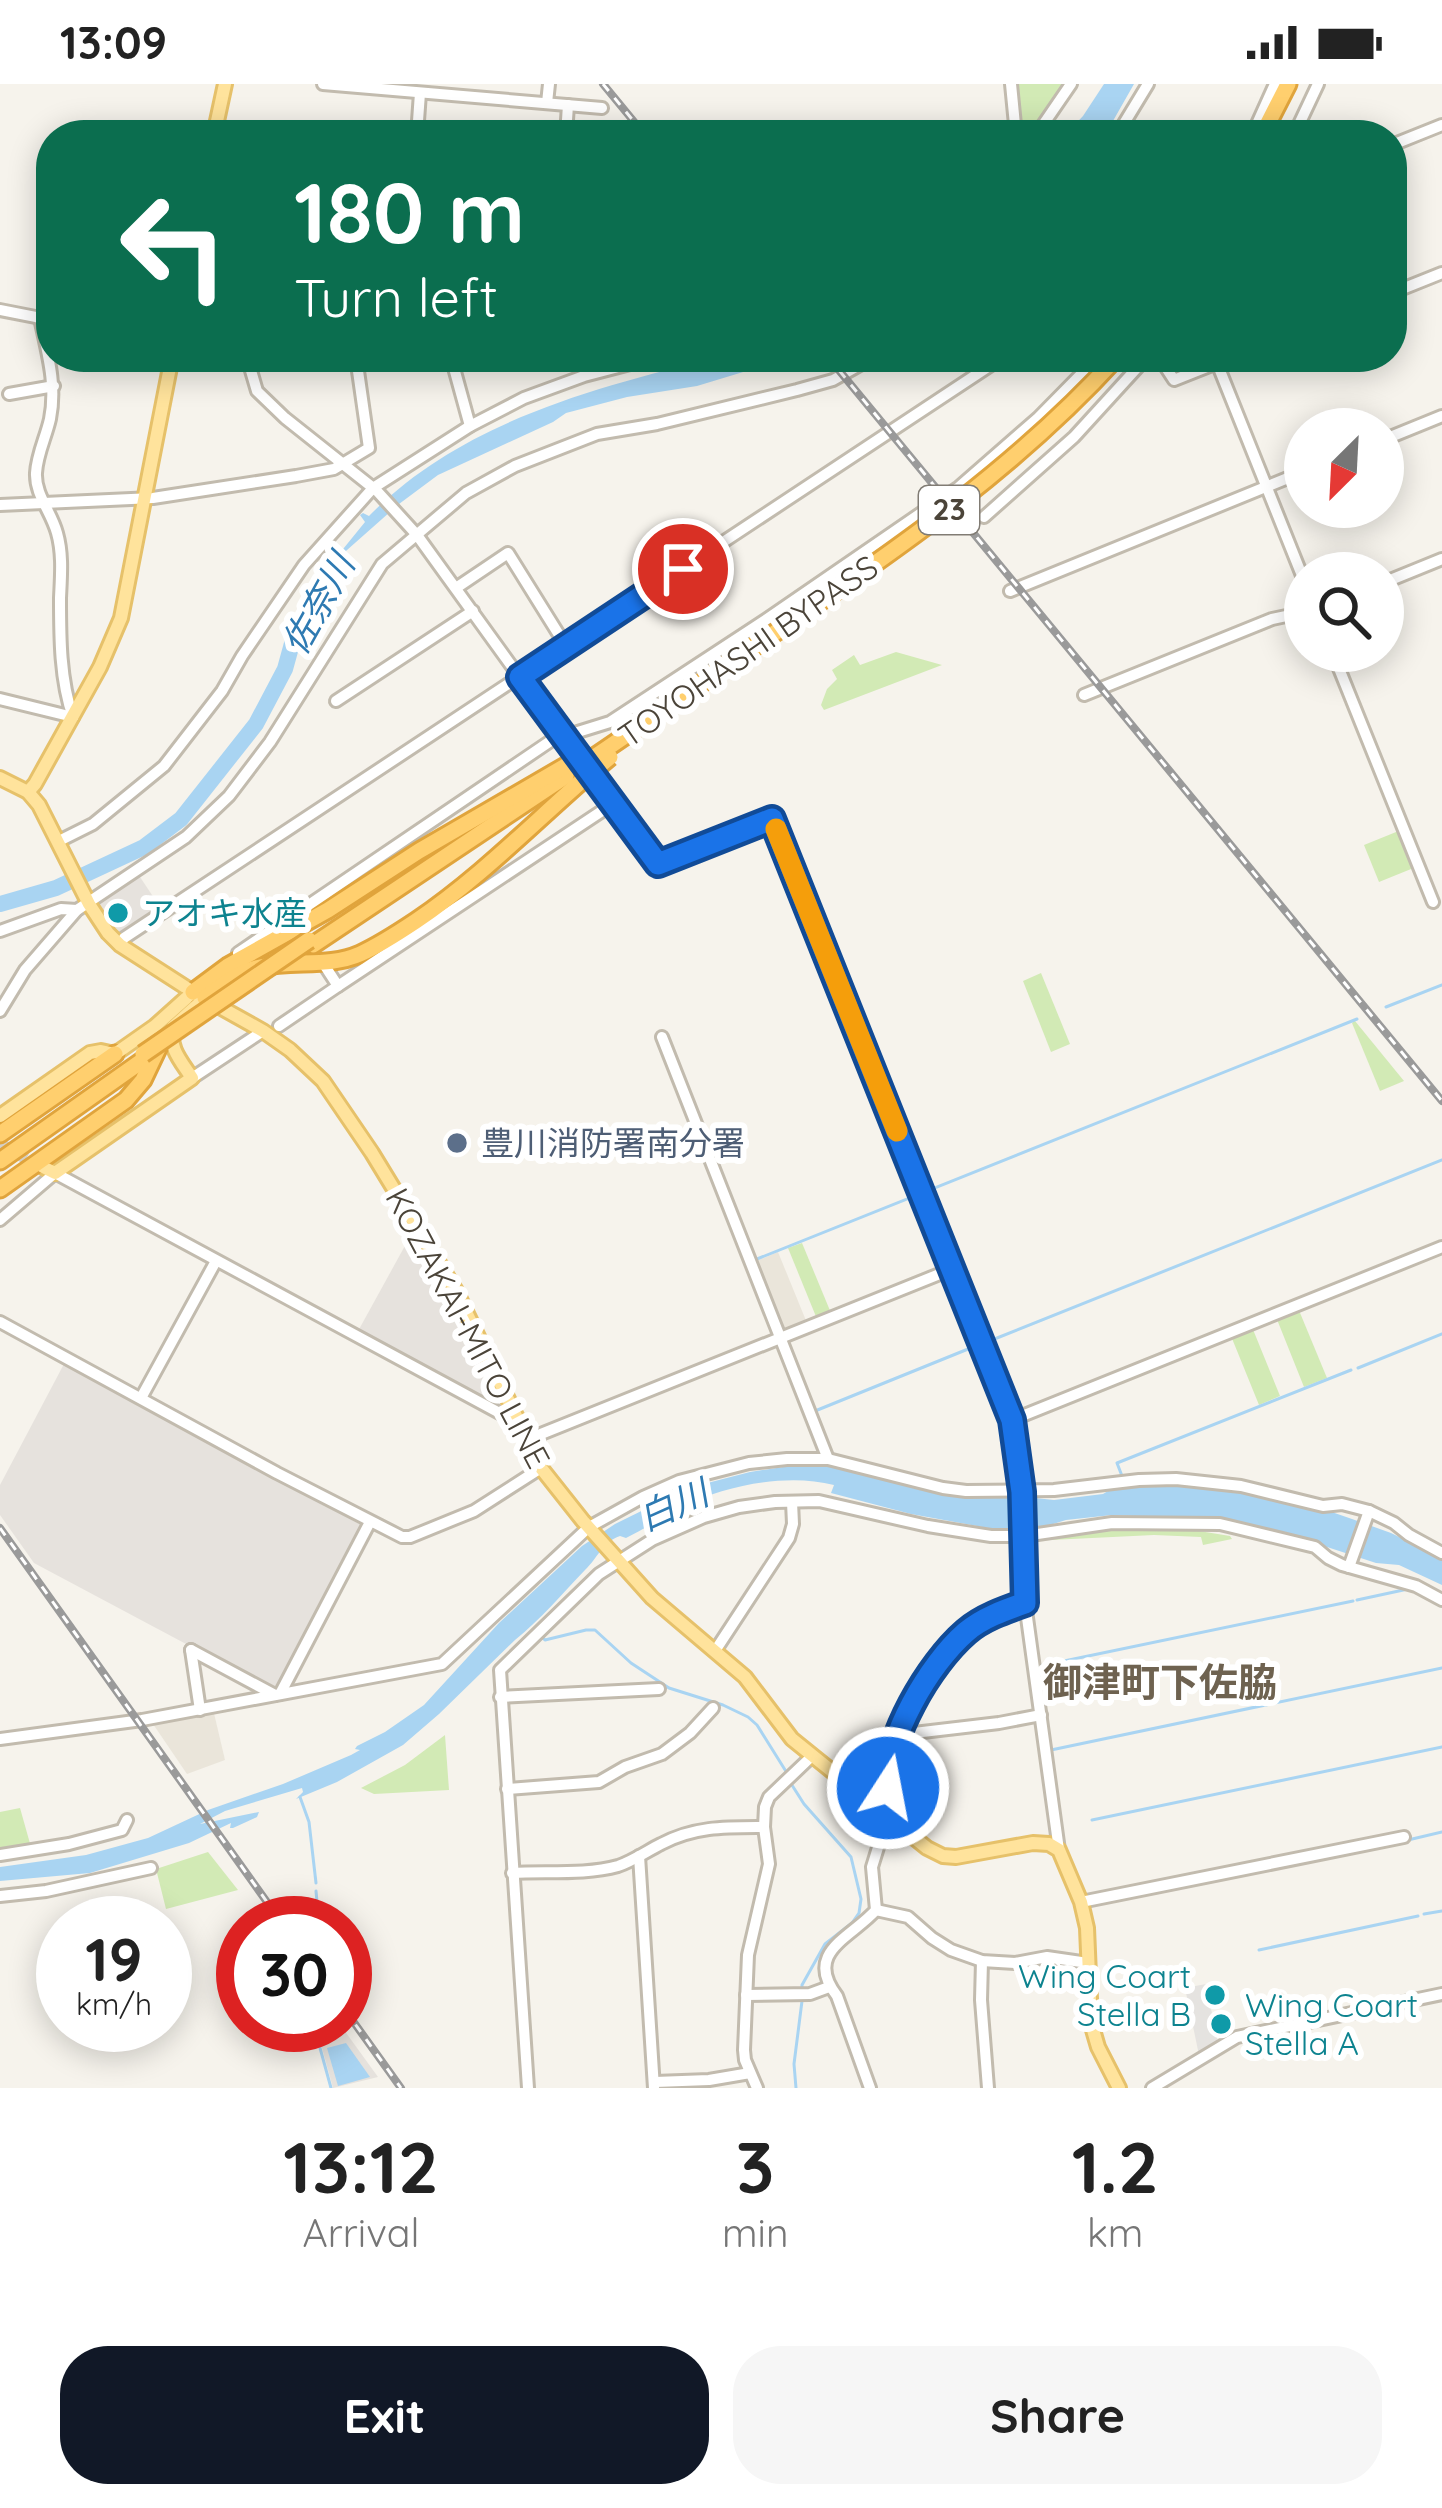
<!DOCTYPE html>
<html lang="en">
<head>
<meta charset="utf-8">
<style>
  body { margin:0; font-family:Quicksand,"Noto Sans JP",sans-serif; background:#f6f6f6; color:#222; height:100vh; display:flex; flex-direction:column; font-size:45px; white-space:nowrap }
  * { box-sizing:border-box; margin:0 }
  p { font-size:39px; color:#767676 }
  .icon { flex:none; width:66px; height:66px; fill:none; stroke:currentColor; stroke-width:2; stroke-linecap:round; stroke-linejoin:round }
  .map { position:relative; height:2004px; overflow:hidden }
  .sheet { display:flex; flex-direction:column; background:#fff; flex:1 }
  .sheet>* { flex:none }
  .top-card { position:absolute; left:36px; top:36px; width:1371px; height:252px; border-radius:48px; box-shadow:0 6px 30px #0003; background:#0b6e4f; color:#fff; overflow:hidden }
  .needle { width:78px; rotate:204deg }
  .buttons { position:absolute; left:1284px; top:324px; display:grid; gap:24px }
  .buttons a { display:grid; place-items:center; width:120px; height:120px; border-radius:50%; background:#fff; box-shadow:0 6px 30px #0003; font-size:60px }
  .speed { position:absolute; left:36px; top:1812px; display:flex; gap:24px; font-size:60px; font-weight:700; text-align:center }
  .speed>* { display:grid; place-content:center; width:156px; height:156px; border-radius:50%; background:#fff; box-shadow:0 6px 30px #0003; line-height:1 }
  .speed small { font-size:30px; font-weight:400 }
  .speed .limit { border:18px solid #d22; background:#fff; color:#111 }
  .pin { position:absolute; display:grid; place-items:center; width:102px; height:102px; color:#fff; margin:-51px; border:6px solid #fff; border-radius:50%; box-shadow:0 3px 12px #0007 }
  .me { position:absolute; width:132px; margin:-66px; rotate:11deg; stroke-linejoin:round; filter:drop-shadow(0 0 9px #0008) }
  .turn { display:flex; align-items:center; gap:42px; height:252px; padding:0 60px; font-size:54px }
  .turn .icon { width:156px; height:156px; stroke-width:2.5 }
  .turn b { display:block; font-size:84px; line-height:102px }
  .eta { display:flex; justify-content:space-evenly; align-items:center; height:204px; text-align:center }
  .eta b { font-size:72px; font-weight:700; line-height:84px }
  .cta { display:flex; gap:24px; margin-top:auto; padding:24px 60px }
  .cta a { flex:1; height:138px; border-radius:48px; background:#111827; color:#fff; font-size:48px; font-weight:700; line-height:138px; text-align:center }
  .cta a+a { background:#f6f6f6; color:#222 }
  .status { display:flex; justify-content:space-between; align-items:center; height:84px; padding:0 60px; background:#fff; direction:ltr }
  .status svg { height:33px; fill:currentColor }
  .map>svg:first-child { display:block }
  .residential { fill:#eae5da }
  .industrial { fill:#e6e2dd }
  .green { fill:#d2eab5 }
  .parking { fill:#e5e3e0 }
  .water { fill:#a9d4f2 }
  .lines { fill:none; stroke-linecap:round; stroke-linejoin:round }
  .stream { stroke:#a9d4f2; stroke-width:3 }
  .river { stroke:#a9d4f2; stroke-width:16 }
  .major-tunnel { stroke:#d4d0c8; stroke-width:12; stroke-dasharray:12 6; stroke-linecap:butt }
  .minor-casing { stroke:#c2bbae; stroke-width:16 }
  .major-casing { stroke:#e6c16a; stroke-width:18 }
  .highway-casing { stroke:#e0a43c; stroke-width:21 }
  .minor { stroke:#fff; stroke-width:10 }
  .major { stroke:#ffe39c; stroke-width:12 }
  .highway { stroke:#ffcf6e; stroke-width:15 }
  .rail-casing { stroke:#9a9a9a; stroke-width:8 }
  .rail { stroke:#fff; stroke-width:3; stroke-dasharray:9; stroke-linecap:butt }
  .highway-bridge-casing { stroke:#e0a43c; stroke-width:21; stroke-linecap:butt }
  .highway-bridge { stroke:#ffcf6e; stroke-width:15 }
  .route-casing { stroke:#114b97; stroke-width:30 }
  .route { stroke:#1a73e8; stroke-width:21 }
  .slow { stroke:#f59e0b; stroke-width:21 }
  .culture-dot { fill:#0f9aa8; stroke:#fff; stroke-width:4.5 }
  .service-dot { fill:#5c6f8a; stroke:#fff; stroke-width:4.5 }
  .labels { text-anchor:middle; stroke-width:12; stroke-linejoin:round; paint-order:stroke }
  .shield { fill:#fff; stroke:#817c74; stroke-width:3 }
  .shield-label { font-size:30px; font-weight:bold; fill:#4b4439 }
  .street-label { font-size:33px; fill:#4b4439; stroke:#fff }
  .culture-label { font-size:33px; fill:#0d838f; stroke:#fff; text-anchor:start }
  .service-label { font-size:33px; fill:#4e5e75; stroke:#fff; text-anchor:start }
  .water-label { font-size:36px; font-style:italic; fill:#2e7ab2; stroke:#fff }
  .quarter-label { font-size:39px; font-weight:bold; fill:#6e6250; stroke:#fff }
</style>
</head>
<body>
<div class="status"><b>13:09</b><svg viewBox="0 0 49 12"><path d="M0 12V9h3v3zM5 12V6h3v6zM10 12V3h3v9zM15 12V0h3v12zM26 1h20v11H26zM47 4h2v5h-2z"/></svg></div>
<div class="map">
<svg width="1442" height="2004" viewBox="0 0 1442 2004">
  <rect width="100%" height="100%" fill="#f6f3ec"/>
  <g class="residential">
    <path d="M778,1168L807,1239L783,1248L754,1178Z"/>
    <path d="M213,1625L225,1676L187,1690L151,1637Z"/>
  </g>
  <g class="industrial">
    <path d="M140,793L162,826L123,851L114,846L96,818Z"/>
    <path d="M412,1149L449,1211L510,1332L357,1249Z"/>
    <path d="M65,1278L363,1442L276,1608L34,1479L0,1431V1401Z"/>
    <path d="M344,1946L378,1993L333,2004L319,1953Z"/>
  </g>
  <g class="green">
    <path d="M1017,0H1063L1029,51H1020Z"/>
    <path d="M896,568L942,581L824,626L821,621L827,605L837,595L832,586L854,571L860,581Z"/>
    <path d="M1401,746L1416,783L1379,798L1364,761Z"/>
    <path d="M1041,889L1070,960L1051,968L1023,897Z"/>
    <path d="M1354,937H1355L1404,997L1380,1007L1352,939Z"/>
    <path d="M802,1159L831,1229L817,1235L788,1164Z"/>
    <path d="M1298,1224L1327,1294L1304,1303L1276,1233Z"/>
    <path d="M1252,1243L1280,1312L1259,1321L1231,1252Z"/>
    <path d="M1131,1445L1193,1446L1230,1452L1232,1455L1203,1461L1201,1453L1154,1451L1030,1457L1032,1453L1040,1451Z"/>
    <path d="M445,1651L449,1706L374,1710L361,1704L405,1681Z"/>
    <path d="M20,1724L31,1763L0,1766V1728Z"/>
    <path d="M208,1768L238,1806L166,1825L156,1785Z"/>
  </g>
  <path class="parking" d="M1206,1900L1218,1959L1199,1971L1185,1904Z"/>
  <g class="water">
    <path d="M1104,0H1134L1105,51H1065L1083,32Z"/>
    <path d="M718,273H824L804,281L800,286L753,285L697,302L627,313L566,329L553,338L438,391L399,420L338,474L332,486L338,494L333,501L344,506L341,512L321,501L326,494L322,491L365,438L360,431L363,429L369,432C461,338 594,304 718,273Z"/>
    <path d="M789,1382H837L970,1414L986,1409L1054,1416L1103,1410L1113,1404L1144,1400L1247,1408L1323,1425L1352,1435L1391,1449L1442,1474V1501L1399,1481L1376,1479L1278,1447L1218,1436L1112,1431L1066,1436L1037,1445L988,1444L911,1430L831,1409L834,1401C788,1389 726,1401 684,1422C664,1432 646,1444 626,1454L620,1452C602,1458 598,1474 585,1486C563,1509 540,1536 515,1556L439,1630L403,1661L337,1698L296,1715L303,1708L302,1704L225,1727L200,1740L259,1728L257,1733L233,1744H230L231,1739L189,1759L90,1789L0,1797V1783L86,1771L148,1754L208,1726L283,1700L351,1671L360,1666L355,1665L357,1662L385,1648L424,1621L499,1539L582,1462L615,1440L688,1404L750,1388Z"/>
    <path d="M346,1959L370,1993L338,2002L327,1964Z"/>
  </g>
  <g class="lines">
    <g class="stream">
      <path d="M1386,923L1442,901"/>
      <path d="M757,1175L1357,935"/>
      <path d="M987,1258L1442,1076"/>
      <path d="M1358,1284L1442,1250"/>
      <path d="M815,1327L978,1261"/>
      <path d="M1122,1392L1117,1379L1351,1286"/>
      <path d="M1357,1516L1408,1505"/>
      <path d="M542,1553L545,1556L586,1546H595L631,1579L669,1604L723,1621L748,1633L757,1641L787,1689"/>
      <path d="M1040,1582L1353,1517"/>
      <path d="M1051,1666L1442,1584"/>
      <path d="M790,1698L804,1720L851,1773L861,1815L859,1829L852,1839L825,1860L802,1901V1907"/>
      <path d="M300,1713L309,1738L316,1799"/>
      <path d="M1092,1736L1442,1663"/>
      <path d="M1408,1756L1442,1748"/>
      <path d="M316,1807L319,1839"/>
      <path d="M1424,1830L1442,1827"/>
      <path d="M1259,1866L1418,1832"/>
      <path d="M315,1944L316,1941"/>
      <path d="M317,1953L331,2004"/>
      <path d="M796,2004L794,1980L802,1917"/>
    </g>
    <path class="river" d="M0,820L56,804L144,763L181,735L256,640L285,585L293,556L309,523L327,502L332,485"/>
    <path class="major-tunnel" d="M0,1060L42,1083"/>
    <defs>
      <g id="minor">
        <path d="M323,0L602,24"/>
        <path d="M1011,0L1016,51"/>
        <path d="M547,19L549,0"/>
        <path d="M417,51L420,9"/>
        <path d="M566,51L568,21"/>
        <path d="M1036,51L1071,0"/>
        <path d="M1117,51L1148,0"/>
        <path d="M1252,51L1275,0"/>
        <path d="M1294,51L1318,0"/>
        <path d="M1392,61L1442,41"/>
        <path d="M1392,209L1442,189"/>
        <path d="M0,226L51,236"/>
        <path d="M40,234C47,268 57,300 50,335C46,353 37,370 36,389C35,411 51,427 57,449C63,470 61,492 60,514C60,553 60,596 73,633"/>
        <path d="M247,273L257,307L285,334L377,407L417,451L562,652L658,780L772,735L1012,1336L1022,1408L1025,1519L1059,1766"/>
        <path d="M451,273L470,342"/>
        <path d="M1159,273L1174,296L1232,273"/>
        <path d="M1217,279L1305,499"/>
        <path d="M9,310L54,302"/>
        <path d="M1383,356L1442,332"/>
        <path d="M0,421L153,414L296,392L334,385L369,364L356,273"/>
        <path d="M984,433L1074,353L1147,273"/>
        <path d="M1383,499L1442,475"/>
        <path d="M456,504L508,469L566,562"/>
        <path d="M1010,507L1305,387"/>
        <path d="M1332,567L1433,818"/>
        <path d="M1084,611L1272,535L1305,528"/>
        <path d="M0,615L73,633"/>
        <path d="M336,617L473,527"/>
        <path d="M59,757L93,740L164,682L222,607L242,572L304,481L373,404L470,342L524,314L584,292L657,273"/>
        <path d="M0,847L61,825L77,826"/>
        <path d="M120,861L124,854L1003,273"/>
        <path d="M238,869L552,656L610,638L767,535L959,403L1038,334L1098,273"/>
        <path d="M323,879L338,902L614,719"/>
        <path d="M0,927L25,886L77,826L186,753L229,712L270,658L382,480L466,409L515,382L597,350L657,340L797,306L833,296L874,273"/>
        <path d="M279,942L338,902"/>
        <path d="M662,953L828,1375"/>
        <path d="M192,994L263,947"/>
        <path d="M0,1136L55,1089L518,1339"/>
        <path d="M0,1238L277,1389L402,1453H410L474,1427L541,1384"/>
        <path d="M141,1314L216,1177"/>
        <path d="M1012,1336L1442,1163"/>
        <path d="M526,1356L952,1185"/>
        <path d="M1349,1483L1369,1427"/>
        <path d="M191,1566L275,1611"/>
        <path d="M191,1566L200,1626"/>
        <path d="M715,1567L789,1454L793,1440L792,1418"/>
        <path d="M280,1610L370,1438"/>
        <path d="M500,1613L659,1605"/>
        <path d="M897,1651L999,1639L1041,1631"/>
        <path d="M0,1655L142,1636L442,1580L589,1443L643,1413L679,1397L749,1379L787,1375H828L943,1404L966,1407L1054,1406L1139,1396L1176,1395L1241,1402L1323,1422L1342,1420L1369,1427L1394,1439L1409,1451L1442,1469"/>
        <path d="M507,1705L599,1698L625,1683L662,1670L690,1649L713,1624"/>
        <path d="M894,1734L887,1683L907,1628L955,1559L970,1545L1025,1519"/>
        <path d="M0,1771L69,1760L122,1746L127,1736"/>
        <path d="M639,1772L654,2004"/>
        <path d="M512,1789C546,1787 586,1791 618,1782C633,1777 647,1767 661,1760C695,1742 727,1743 764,1743"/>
        <path d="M0,1812L46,1807L151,1784"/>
        <path d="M1081,1818L1404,1753"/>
        <path d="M876,1826L908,1833L932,1854L951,1866L982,1877L1015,1879L1047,1873L1088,1879"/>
        <path d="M982,1877L981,1916L988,2004"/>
        <path d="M746,1911L810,1910L829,1903"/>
        <path d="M655,1998L709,1996L750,1989"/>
        <path d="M528,2004L500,1586L599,1490L652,1456L704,1433L739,1423L775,1418L819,1417L928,1442L991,1452H1024L1112,1439L1220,1440L1315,1463L1328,1474L1342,1481L1416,1502L1442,1516"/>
        <path d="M757,2004L745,1976L744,1966L748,1871L769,1780L764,1743L765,1723L769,1713L811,1673"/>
        <path d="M870,2004L837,1912C803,1868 851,1854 876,1826L872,1783L888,1731"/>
        <path d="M1152,2004L1237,1953L1442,1910"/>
      </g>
      <g id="major">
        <path d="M214,51L225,0"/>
        <path d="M0,694L28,708L39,721L89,820L108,849L120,861L193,908L263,947L290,966L323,997L372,1069L456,1207L541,1384L583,1437L652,1514L745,1593L792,1655L927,1764L943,1772L956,1773L1033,1759L1049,1760L1059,1766L1081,1818L1087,1844L1091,1939L1098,1963L1119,2004"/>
        <path d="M28,708L35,700L100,583L121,534L172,273"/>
        <path d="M0,1032L90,969L101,967L115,970L155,942L193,908"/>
        <path d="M43,1083L55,1089L192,994C181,977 168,964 173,943L205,914"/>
      </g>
      <g id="highway">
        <path d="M1262,51L1288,0"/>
        <path d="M313,861L566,692"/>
        <path d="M193,908L228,882L328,826L419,767L574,677"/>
        <path d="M205,914C222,901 238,888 260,883C294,875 328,884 360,870C380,861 398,849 416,837C478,795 529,743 585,694"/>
        <path d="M0,1050L115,970"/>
        <path d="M0,1077L146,974"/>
        <path d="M0,1105L126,1016L143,996L162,956"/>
      </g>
    </defs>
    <use href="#minor" class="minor-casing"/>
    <use href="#major" class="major-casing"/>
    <use href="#highway" class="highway-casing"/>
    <use href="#minor" class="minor"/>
    <use href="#major" class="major"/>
    <use href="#highway" class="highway"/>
    <defs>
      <g id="rail">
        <path d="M603,0L645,51"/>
        <path d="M828,273L1442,1017"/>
        <path d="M0,1444L282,1839"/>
        <path d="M345,1926L401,2004"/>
      </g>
    </defs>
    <use href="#rail" class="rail-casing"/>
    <use href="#rail" class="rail"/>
    <defs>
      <g id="highway-bridge">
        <path d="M578,684C647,638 714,590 782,544C902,462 1019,381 1117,273"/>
        <path d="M585,694L610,673"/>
        <path d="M143,970L309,856"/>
      </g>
    </defs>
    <use href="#highway-bridge" class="highway-bridge-casing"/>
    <use href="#highway-bridge" class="highway-bridge"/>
  </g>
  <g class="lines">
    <defs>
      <path id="route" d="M683,485L520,593L658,780L772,735L1012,1336L1022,1408L1025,1519C1005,1526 982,1534 966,1548C929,1580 885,1655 888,1704"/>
    </defs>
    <use href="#route" class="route-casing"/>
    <use href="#route" class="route"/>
    <path class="slow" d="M776,745L897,1047"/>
  </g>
  <g class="culture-dot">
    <circle cx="118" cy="829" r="12"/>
    <circle cx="1215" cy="1911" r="12"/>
    <circle cx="1221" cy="1940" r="12"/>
  </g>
  <circle class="service-dot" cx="457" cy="1059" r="12"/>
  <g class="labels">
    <rect class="shield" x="919" y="402" width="60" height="48" rx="9"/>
    <g class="shield-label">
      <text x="949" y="436">23</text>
    </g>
    <g class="street-label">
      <text transform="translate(748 567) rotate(-35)" y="12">TOYOHASHI BYPASS</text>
      <text transform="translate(468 1244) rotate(62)" y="12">KOZAKAI-MITO LINE</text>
    </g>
    <g class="culture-label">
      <text x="142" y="841">アオキ水産</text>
      <text x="1191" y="1904" text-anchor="end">Wing Coart<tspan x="1191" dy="38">Stella B</tspan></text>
      <text x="1245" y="1933">Wing Coart<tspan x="1245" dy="38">Stella A</tspan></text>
    </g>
    <g class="service-label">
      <text x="481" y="1071">豊川消防署南分署</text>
    </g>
    <g class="water-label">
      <text transform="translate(318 520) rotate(-61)" y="13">佐奈川</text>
      <text transform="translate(673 1421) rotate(-24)" y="13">白川</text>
    </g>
    <g class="quarter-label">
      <text x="1160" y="1612">御津町下佐脇</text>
    </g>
  </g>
</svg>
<div class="buttons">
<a><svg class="needle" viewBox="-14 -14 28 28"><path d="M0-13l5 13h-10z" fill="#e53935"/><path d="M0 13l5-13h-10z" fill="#767676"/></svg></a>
<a><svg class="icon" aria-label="search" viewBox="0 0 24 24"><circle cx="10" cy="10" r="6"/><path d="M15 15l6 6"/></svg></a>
</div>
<div class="speed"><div>19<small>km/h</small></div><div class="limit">30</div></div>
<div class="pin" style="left:683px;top:485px;background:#d93025"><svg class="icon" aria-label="arrive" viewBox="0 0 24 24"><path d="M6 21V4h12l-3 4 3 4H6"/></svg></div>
<svg class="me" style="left:888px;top:1704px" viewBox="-20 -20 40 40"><circle r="17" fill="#1a73e8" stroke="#fff" stroke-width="3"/><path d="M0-11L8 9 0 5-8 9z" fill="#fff"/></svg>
<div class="top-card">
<div class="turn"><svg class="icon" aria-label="left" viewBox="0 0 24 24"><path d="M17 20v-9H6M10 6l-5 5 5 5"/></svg><div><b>180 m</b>Turn left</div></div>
</div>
</div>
<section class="sheet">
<div class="eta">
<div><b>13:12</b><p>Arrival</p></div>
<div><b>3</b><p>min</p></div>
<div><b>1.2</b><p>km</p></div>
</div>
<div class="cta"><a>Exit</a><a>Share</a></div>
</section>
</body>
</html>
